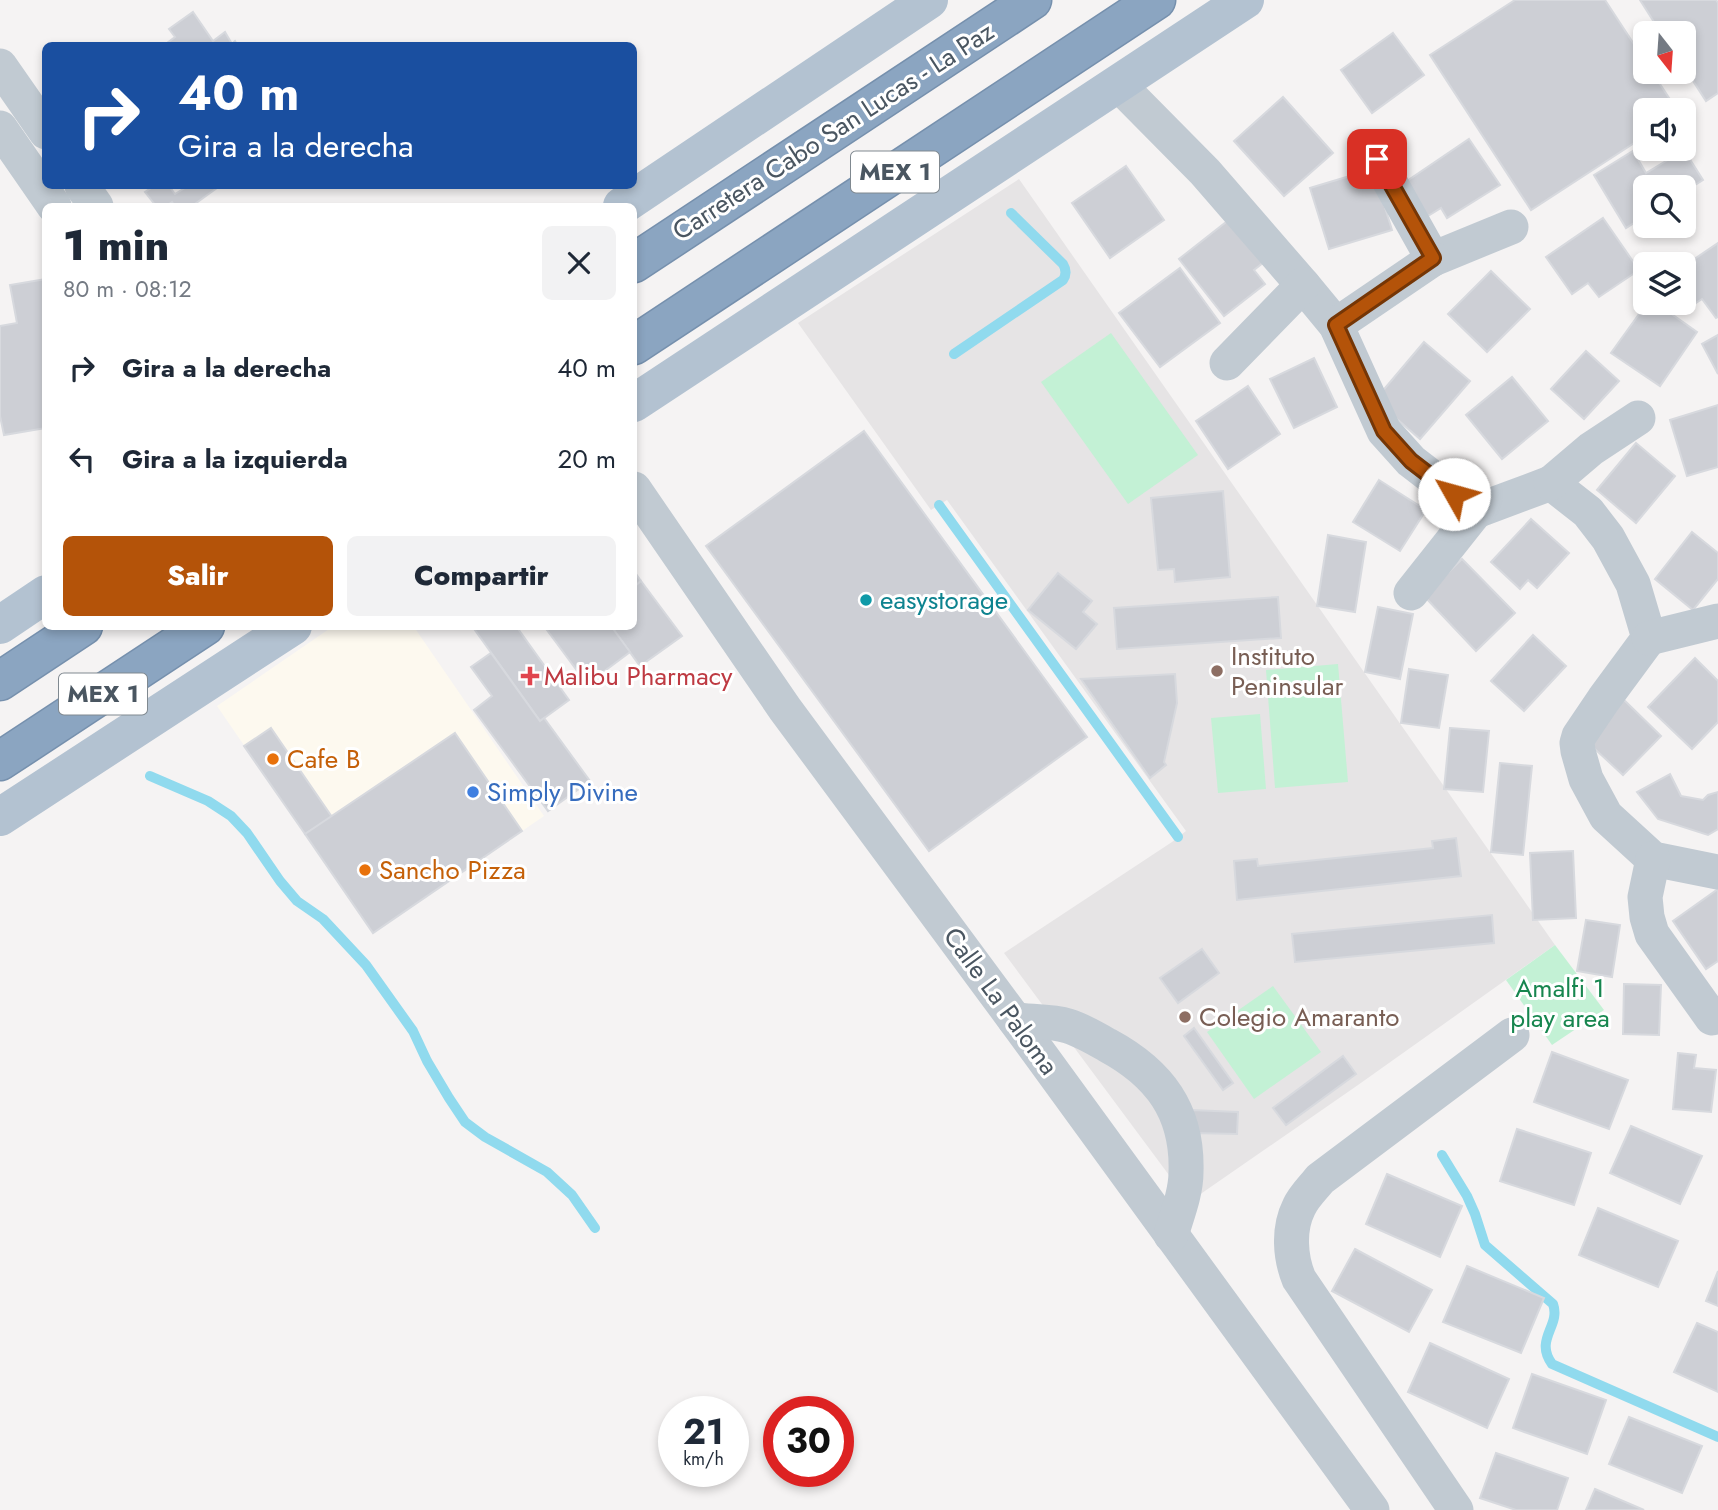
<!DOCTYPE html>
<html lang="es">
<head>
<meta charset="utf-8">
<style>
  body { margin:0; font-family:Jost,sans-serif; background:#f2f2f3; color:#1f2937; height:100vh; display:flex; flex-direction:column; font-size:26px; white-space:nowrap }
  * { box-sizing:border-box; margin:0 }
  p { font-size:23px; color:#747a83 }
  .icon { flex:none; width:38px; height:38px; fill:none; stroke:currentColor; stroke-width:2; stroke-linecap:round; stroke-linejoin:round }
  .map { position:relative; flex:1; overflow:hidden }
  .details { position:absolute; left:42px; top:203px; width:595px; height:427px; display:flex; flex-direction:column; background:#fff; border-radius:10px; box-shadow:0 4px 10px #0003 }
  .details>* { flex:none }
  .hud { position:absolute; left:42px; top:42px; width:595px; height:147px; border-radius:10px; box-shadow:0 4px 10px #0003; background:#1a4fa0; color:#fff; overflow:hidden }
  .needle { width:46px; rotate:163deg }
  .fabs { position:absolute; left:1633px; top:21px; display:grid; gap:14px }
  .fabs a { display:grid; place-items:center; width:63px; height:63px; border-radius:10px; background:#fff; box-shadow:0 4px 10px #0003; font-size:35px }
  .speed { position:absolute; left:658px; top:1396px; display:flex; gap:14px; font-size:35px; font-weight:700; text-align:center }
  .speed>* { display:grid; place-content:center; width:91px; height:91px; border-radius:50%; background:#fff; box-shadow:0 4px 10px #0003; line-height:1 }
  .speed small { font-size:18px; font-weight:400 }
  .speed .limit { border:10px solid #d22; background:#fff; color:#111 }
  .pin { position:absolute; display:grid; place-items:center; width:60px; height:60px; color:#fff; margin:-30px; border-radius:14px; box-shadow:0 4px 10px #0006 }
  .me { position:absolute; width:77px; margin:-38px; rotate:308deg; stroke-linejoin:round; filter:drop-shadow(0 0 5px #0008) }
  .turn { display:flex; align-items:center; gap:24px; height:147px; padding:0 21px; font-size:32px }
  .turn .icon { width:91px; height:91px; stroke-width:2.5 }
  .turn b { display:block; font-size:49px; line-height:60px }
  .round { display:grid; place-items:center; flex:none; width:74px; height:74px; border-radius:10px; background:#f2f2f3 }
  .overview { display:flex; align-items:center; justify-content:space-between; height:119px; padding:0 21px }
  h1 { font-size:42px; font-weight:800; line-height:52px }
  .primary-button { display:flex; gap:14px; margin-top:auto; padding:14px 21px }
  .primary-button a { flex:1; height:80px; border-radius:10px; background:#b45309; color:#fff; font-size:28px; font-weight:800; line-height:80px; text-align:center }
  .primary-button a+a { background:#f2f2f3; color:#1f2937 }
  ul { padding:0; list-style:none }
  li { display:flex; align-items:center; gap:21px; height:91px; padding:0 21px }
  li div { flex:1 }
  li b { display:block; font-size:26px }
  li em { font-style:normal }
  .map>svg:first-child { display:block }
  .commercial { fill:#fdf9ef }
  .education { fill:#e6e4e5 }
  .green { fill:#c3f1d5 }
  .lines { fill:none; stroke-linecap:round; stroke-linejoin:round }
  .stream { stroke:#90daee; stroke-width:10 }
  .building { fill:#cdcfd5; stroke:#d7d9de; stroke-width:2 }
  .highway-casing { stroke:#7690ad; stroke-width:41 }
  .minor { stroke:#c1cad2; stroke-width:35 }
  .major { stroke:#b3c2d1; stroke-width:38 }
  .highway { stroke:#8ba5c1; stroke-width:38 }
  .route-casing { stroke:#753606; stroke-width:18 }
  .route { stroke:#b45309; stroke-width:12 }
  .culture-dot { fill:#0f9aa8; stroke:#fff; stroke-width:2.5 }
  .education-dot { fill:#8d6e63; stroke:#fff; stroke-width:2.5 }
  .health-dot { fill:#e0444e; stroke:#fff; stroke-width:2.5 }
  .food-dot { fill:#e8710a; stroke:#fff; stroke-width:2.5 }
  .shop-dot { fill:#3f7fe0; stroke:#fff; stroke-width:2.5 }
  .labels { text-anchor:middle; stroke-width:6; stroke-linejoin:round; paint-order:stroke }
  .shield { fill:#fff; stroke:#808990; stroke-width:2 }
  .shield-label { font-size:24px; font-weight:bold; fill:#4a5661 }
  .street-label { font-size:26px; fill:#4a5661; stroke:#fff }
  .culture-label { font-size:26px; fill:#0d838f; stroke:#fff; text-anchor:start }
  .education-label { font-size:26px; fill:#785e54; stroke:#fff; text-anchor:start }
  .health-label { font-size:26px; fill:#be3a42; stroke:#fff; text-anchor:start }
  .food-label { font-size:26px; fill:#c56008; stroke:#fff; text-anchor:start }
  .shop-label { font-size:26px; fill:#366cbe; stroke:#fff; text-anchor:start }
  .park-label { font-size:26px; fill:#17864f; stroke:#fff }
</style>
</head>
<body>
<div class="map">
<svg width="1718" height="1510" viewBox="0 0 1718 1510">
  <rect width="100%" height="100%" fill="#f5f3f3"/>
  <path class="commercial" d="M332,627H414L544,816L373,933L217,706Z"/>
  <path class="education" d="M1019,179L1555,945L1358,1085L1189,1202L1004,953L1172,842L1186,831L947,500L931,510L798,323Z"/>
  <g class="green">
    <path d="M1111,333L1198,455L1128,504L1041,382Z"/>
    <path d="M1338,664L1348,782L1275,788L1266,670Z"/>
    <path d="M1260,714L1266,789L1218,793L1211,718Z"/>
    <path d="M1555,945L1604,1010L1552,1045L1506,980Z"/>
    <path d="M1273,986L1321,1052L1254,1099L1207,1032Z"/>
  </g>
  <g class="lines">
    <g class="stream">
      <path d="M954,354L1063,280C1067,274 1066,269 1063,264L1011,213"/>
      <path d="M939,505L1178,837"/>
      <path d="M150,776L208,801L231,816L247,833L280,881L297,901L323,919L366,965L413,1031L427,1061L449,1098L465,1122L485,1137L547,1172L572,1195L595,1228"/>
      <path d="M1442,1155L1467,1196L1475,1214L1485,1245L1553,1304C1561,1326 1534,1339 1552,1364L1718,1437"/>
    </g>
  </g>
  <g class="building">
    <path d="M1515,0H1605L1645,61V72H1652L1677,110H1645V136L1531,210L1430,55Z"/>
    <path d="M1640,0H1716L1718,3V93L1706,101L1684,67V33H1661Z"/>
    <path d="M193,12L213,41L225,32L232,44L235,41L238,46H163L175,37L169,29Z"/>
    <path d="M1393,33L1424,75L1372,113L1341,70Z"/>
    <path d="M1283,97L1333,153L1284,196L1234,141Z"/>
    <path d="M1469,139L1500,185L1447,218L1441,208L1428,216L1404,183Z"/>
    <path d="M1684,150L1703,180L1684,192V187H1645V216L1626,228L1594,175L1633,151L1646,173Z"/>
    <path d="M1126,166L1164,220L1110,258L1072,203Z"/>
    <path d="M1373,169L1392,230L1329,249L1310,188Z"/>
    <path d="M154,186H169L175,194L188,186H216L217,188L192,206H175L172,202L166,206H156L145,192Z"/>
    <path d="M1603,218L1639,270L1599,297L1588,283L1572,294L1546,257Z"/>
    <path d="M1230,219L1264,262L1254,270L1265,284L1224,316L1179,259Z"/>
    <path d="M1718,243V317L1716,318L1702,299L1681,313L1674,303H1684V266Z"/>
    <path d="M1180,268L1220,323L1160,367L1119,313Z"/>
    <path d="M1491,271L1530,309L1487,352L1448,314Z"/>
    <path d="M46,279V403L43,404L46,428L4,435L0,416V326L17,323L10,285Z"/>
    <path d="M1647,303H1656L1697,332L1660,386L1611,353Z"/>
    <path d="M1718,335V374L1702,344Z"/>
    <path d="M1424,342L1470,381L1420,439L1375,400Z"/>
    <path d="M1586,351L1619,381L1584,419L1551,389Z"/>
    <path d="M1314,358L1337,407L1294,428L1270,379Z"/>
    <path d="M1512,377L1548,421L1502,459L1466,415Z"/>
    <path d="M1248,386L1280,434L1228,469L1196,421Z"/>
    <path d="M1718,405V467L1687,476L1670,420Z"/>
    <path d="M864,431L1087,737L929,851L706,546Z"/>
    <path d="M1636,443L1675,476L1636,523L1597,490Z"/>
    <path d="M1379,480L1426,510L1400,551L1353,522Z"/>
    <path d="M1223,491L1230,577L1175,582L1174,569L1158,570L1151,498Z"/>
    <path d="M1531,519L1569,553L1537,588L1528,580L1520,589L1491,562Z"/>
    <path d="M1692,532L1718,553V579L1693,610L1655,579Z"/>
    <path d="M1328,535L1366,542L1355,612L1317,606Z"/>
    <path d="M1462,559L1515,613L1476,651L1424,596Z"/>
    <path d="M634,571L641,581L634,587Z"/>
    <path d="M1058,573L1092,601L1083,612L1097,624L1076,649L1028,610Z"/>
    <path d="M641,581L682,636L640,666L611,626H634V587Z"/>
    <path d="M1278,597L1281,638L1117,649L1114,608Z"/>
    <path d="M1378,607L1413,614L1400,679L1365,672Z"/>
    <path d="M472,626H516L569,700L540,721Z"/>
    <path d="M544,626H611L630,652L587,684Z"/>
    <path d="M1533,635L1566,666L1524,711L1491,681Z"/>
    <path d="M491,653L540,721L544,718L590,781L548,811L474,710L492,696L471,667Z"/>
    <path d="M1695,658L1718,681V722L1692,749L1648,707Z"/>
    <path d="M1409,669L1448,675L1439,728L1401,723Z"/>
    <path d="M1175,674L1177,703L1164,762L1166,765L1150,778L1081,679Z"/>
    <path d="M1623,699L1661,736L1623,775L1584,739Z"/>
    <path d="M271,728L332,817L305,834L244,746Z"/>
    <path d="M1450,728L1489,731L1483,792L1444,789Z"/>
    <path d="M455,733L522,831L373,933L305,834Z"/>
    <path d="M1500,763L1532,766L1523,855L1491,852Z"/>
    <path d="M1670,774L1681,796L1703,800L1708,795L1718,792V829L1708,835L1658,819L1637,792Z"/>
    <path d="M1456,838L1461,876L1237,900L1234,861L1257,859L1258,866L1433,848L1432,841Z"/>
    <path d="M1573,851L1576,918L1533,920L1530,853Z"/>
    <path d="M1718,889V961L1706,969L1673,921Z"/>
    <path d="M1492,915L1494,943L1295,962L1292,934Z"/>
    <path d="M1586,920L1620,925L1612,977L1577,971Z"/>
    <path d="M1202,949L1219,973L1178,1003L1160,978Z"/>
    <path d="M1624,984L1661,985L1659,1035L1623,1034Z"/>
    <path d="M1194,1028L1233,1083L1223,1090L1184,1036Z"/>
    <path d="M1552,1052L1628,1080L1609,1129L1534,1102Z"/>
    <path d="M1678,1053L1696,1055L1694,1068L1716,1070L1711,1112L1673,1109Z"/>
    <path d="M1343,1056L1356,1074L1286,1125L1273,1108Z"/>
    <path d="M1191,1110L1238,1112L1237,1134L1191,1133Z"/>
    <path d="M1631,1126L1702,1156L1680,1204L1610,1173Z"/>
    <path d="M1517,1129L1591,1153L1574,1205L1500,1181Z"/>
    <path d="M1387,1174L1462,1206L1440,1257L1366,1224Z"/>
    <path d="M1598,1208L1678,1241L1658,1287L1579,1255Z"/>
    <path d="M1355,1249L1432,1290L1409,1332L1332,1291Z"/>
    <path d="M1467,1266L1544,1298L1521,1353L1443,1322Z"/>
    <path d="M1718,1271V1306L1706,1301Z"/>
    <path d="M1697,1323L1718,1332V1392L1674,1372Z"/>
    <path d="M1430,1343L1509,1379L1487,1428L1408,1392Z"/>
    <path d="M1532,1374L1606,1400L1587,1454L1513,1428Z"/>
    <path d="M1629,1417L1702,1446L1682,1493L1609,1464Z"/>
    <path d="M1496,1453L1568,1478L1557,1510H1516L1480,1498Z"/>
    <path d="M1595,1489L1644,1510H1586Z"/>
  </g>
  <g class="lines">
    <defs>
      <g id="highway">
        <path d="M634,263L1032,0"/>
        <path d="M634,345L1156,0"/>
        <path d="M0,681L83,626"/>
        <path d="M0,761L205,626"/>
      </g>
    </defs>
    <use href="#highway" class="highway-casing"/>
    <g class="minor">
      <path d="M0,66L46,132"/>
      <path d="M1118,84L1205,172L1303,285L1336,325L1384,431L1411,461L1476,511L1551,483L1588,512L1608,538L1633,584L1649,638L1604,699L1579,736L1577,743L1578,751L1586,779L1606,816L1653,859L1718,872"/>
      <path d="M0,128L54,206"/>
      <path d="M1377,159L1433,259L1511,227"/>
      <path d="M82,186L96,206"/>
      <path d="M1336,325L1433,259"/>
      <path d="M1227,363L1303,285"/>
      <path d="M1551,483L1591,449L1638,418"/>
      <path d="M634,489L785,709L1015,1020L1372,1510"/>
      <path d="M1411,593L1476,511"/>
      <path d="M1649,638L1718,621"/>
      <path d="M1653,859L1645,897L1647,917L1652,934L1712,1018"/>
      <path d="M1015,1020C1032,1022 1052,1021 1068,1026C1081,1030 1095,1038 1107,1045C1159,1073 1188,1111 1186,1172C1186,1193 1177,1215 1171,1235"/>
      <path d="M1456,1510L1299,1279C1290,1257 1288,1229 1299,1207C1304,1196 1313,1188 1320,1179L1512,1035"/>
    </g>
    <g class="major">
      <path d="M622,206L929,0"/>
      <path d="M634,403L1245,0"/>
      <path d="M0,625L46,594"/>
      <path d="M0,817L293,626"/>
    </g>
    <use href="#highway" class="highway"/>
  </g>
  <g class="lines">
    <defs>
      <path id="route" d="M1377,159L1433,258L1336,325L1384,431L1411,461L1454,494"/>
    </defs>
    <use href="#route" class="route-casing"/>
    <use href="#route" class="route"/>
  </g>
  <circle class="culture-dot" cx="866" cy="600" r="7"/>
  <g class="education-dot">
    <circle cx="1217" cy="671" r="7"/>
    <circle cx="1185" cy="1017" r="7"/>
  </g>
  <path class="health-dot" d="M526.5 665.5h7v7h7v7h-7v7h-7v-7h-7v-7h7z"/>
  <g class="food-dot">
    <circle cx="273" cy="759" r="7"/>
    <circle cx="365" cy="870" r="7"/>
  </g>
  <circle class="shop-dot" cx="473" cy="792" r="7"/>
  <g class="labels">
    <g class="shield">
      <rect x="851" y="151.5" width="88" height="41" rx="5"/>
      <rect x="59" y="673.5" width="88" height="41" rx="5"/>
    </g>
    <g class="shield-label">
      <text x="895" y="180">MEX 1</text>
      <text x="103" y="702">MEX 1</text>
    </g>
    <g class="street-label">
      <text transform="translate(833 131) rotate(-33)" y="9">Carretera Cabo San Lucas - La Paz</text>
      <text transform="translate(1001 1001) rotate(54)" y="9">Calle La Paloma</text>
    </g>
    <g class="culture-label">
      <text x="880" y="609">easystorage</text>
    </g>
    <g class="education-label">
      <text x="1231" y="665">Instituto<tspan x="1231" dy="30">Peninsular</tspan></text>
      <text x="1199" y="1026">Colegio Amaranto</text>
    </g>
    <g class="health-label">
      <text x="544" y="685">Malibu Pharmacy</text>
    </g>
    <g class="food-label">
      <text x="287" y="768">Cafe B</text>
      <text x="379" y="879">Sancho Pizza</text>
    </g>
    <g class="shop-label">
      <text x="487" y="801">Simply Divine</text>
    </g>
    <g class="park-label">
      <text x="1560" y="997">Amalfi 1<tspan x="1560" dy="30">play area</tspan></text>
    </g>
  </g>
</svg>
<div class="fabs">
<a><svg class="needle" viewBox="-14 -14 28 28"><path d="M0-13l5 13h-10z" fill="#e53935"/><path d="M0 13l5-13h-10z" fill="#747a83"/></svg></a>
<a><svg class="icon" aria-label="sound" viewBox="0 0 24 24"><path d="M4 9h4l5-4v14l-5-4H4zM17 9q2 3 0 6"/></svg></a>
<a><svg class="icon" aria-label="search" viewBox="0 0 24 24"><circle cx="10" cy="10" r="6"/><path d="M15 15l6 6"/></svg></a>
<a><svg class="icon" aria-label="layers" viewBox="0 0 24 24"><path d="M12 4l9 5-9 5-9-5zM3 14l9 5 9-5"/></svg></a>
</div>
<div class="speed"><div>21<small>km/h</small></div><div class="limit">30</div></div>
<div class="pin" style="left:1377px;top:159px;background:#d93025"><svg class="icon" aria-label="arrive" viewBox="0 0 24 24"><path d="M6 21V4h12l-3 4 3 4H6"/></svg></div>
<svg class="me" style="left:1454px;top:494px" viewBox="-20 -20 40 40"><circle r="19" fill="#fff"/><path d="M0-13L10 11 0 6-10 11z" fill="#b45309"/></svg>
<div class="hud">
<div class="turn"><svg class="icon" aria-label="right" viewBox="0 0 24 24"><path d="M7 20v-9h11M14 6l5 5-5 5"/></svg><div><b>40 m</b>Gira a la derecha</div></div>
</div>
<section class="details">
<div class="overview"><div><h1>1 min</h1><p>80 m · 08:12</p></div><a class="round"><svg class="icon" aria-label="close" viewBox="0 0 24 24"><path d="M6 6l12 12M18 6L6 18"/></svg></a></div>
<ul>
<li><svg class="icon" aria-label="right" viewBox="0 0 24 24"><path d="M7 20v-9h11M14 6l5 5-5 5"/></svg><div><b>Gira a la derecha</b></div><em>40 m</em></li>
<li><svg class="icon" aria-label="left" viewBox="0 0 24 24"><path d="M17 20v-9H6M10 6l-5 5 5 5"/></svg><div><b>Gira a la izquierda</b></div><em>20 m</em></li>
</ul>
<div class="primary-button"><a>Salir</a><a>Compartir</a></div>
</section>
</div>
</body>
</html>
